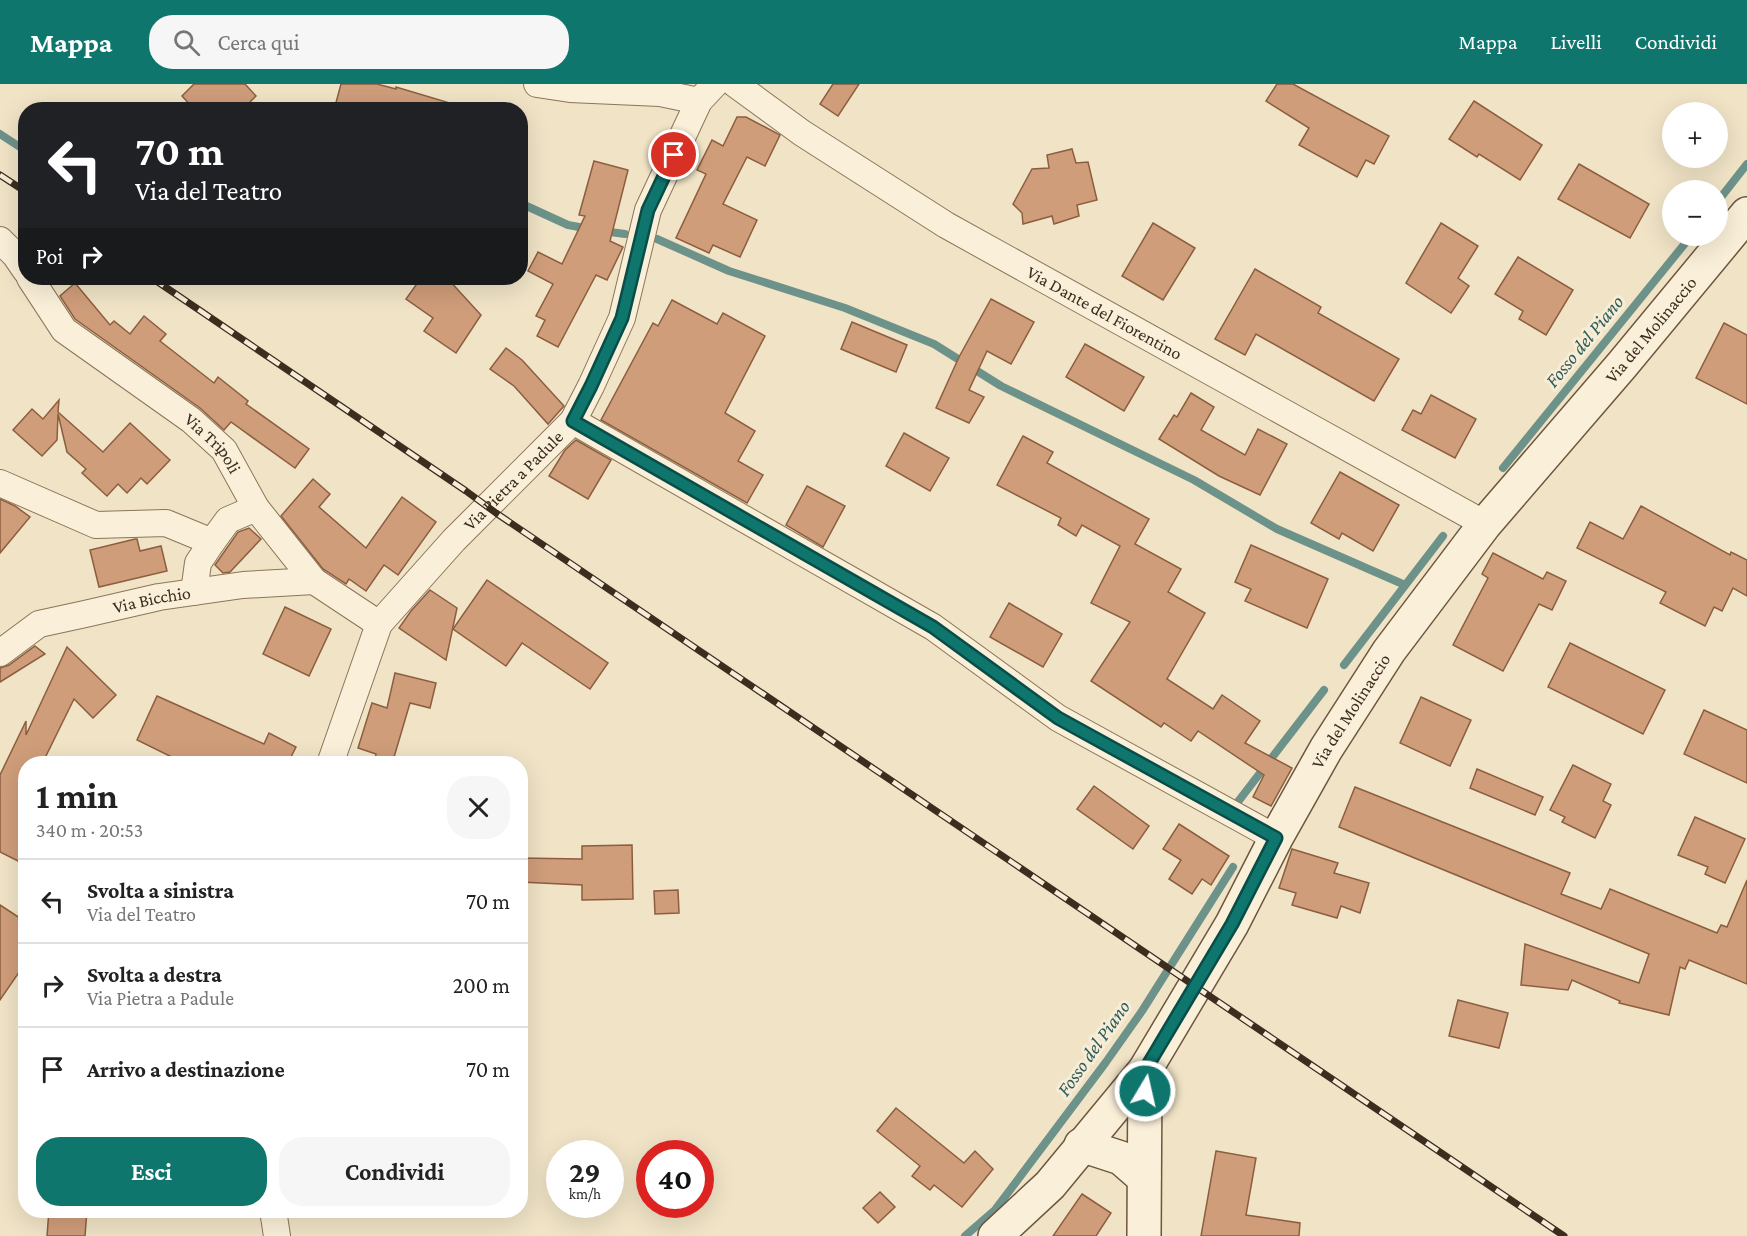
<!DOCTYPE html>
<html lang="it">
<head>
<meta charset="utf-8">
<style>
  body { margin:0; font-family:"Crimson Pro",serif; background:#f6f6f6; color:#222; height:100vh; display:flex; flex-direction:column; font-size:22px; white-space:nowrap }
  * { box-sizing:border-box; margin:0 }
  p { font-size:20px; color:#767676 }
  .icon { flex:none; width:33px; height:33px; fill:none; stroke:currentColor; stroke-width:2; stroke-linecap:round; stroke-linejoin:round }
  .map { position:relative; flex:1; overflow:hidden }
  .sheet { position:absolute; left:18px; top:672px; width:510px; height:462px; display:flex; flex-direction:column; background:#fff; border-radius:24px; box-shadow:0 6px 24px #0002 }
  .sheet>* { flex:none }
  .top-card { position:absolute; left:18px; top:18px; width:510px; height:183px; border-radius:24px; box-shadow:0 6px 24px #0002; background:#202124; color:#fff; overflow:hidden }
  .tools { position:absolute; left:1662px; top:18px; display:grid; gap:12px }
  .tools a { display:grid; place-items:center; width:66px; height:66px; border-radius:50%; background:#fff; box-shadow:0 6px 24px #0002; font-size:30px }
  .speed { position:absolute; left:546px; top:1056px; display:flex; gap:12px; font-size:30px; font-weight:700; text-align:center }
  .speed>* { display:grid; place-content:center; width:78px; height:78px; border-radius:50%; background:#fff; box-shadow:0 6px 24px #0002; line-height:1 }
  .speed small { font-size:15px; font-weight:400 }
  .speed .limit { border:9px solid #d22; background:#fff; color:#111 }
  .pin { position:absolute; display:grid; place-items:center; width:51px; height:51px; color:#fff; margin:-26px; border:3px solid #fff; border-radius:50%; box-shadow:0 2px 6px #0007 }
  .me { position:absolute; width:66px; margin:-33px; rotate:9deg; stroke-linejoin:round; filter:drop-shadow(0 0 4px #0008) }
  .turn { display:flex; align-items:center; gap:21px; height:126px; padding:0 18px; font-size:27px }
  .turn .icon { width:78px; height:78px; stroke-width:2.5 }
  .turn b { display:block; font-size:42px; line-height:51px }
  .then { display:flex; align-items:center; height:57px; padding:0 18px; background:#0003; gap:12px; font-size:22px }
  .round { display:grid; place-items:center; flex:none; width:63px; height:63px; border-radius:24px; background:#f6f6f6 }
  .head { display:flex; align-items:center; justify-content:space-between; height:102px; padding:0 18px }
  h1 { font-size:36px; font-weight:700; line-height:45px }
  .primary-button { display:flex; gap:12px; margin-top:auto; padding:12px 18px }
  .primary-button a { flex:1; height:69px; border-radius:24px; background:#0f766e; color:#fff; font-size:24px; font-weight:700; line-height:69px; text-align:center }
  .primary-button a+a { background:#f6f6f6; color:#222 }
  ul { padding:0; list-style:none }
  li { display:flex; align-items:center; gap:18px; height:84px; padding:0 18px; border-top:2px solid #e0e0e0 }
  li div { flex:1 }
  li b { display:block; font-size:22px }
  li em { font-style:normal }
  header { display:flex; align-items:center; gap:36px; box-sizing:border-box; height:84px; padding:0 30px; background:#0f766e; color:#fff }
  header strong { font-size:28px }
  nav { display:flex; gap:33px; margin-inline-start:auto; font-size:21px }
  .search { width:420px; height:54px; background:#f6f6f6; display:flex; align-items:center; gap:15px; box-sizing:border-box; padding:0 21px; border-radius:24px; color:#767676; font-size:22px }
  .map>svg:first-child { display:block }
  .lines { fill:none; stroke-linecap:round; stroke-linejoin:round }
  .stream { stroke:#6d9289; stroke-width:8 }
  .building { fill:#cf9d7a; stroke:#8c5e3f; stroke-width:1.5 }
  .street-casing { stroke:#8c755a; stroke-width:28 }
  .secondary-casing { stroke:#6e563e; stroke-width:36 }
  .street { stroke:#faf0d9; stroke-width:26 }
  .secondary { stroke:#faf0d9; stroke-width:33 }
  .rail-casing { stroke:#3c2d1f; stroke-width:7 }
  .rail { stroke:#f7edd6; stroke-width:4.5; stroke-dasharray:14; stroke-linecap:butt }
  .route-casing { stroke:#0a4d48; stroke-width:15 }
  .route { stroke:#0f766e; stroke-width:10 }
  .labels { text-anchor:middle; stroke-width:6; stroke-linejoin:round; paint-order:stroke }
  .street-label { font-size:18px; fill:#3c2d1f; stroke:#f7edd6 }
  .water-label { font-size:20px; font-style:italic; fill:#2e5c59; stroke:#f7edd6 }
</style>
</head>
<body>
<header>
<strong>Mappa</strong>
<div class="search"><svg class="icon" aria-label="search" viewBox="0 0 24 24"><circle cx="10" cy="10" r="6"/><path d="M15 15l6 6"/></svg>Cerca qui</div>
<nav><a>Mappa</a><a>Livelli</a><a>Condividi</a></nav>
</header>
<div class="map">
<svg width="1747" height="1152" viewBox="0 0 1747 1152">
  <rect width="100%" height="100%" fill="#f0e3c6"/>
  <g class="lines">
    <g class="stream">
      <path d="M0,50L26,67"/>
      <path d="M1718,117L1747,80"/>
      <path d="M520,119L568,141L590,145"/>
      <path d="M603,147L625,150"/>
      <path d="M657,155L729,187L845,224L934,260L1001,302L1194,396L1277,445L1405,501"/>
      <path d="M1503,384L1691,152"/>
      <path d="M1344,581L1443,452"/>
      <path d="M1237,719L1324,606"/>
      <path d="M965,1152L995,1126L1106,978L1142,927L1233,783"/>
    </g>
  </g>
  <g class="building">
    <path d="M194,0H245L256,12L242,26H195L182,12Z"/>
    <path d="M341,0H377L396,5V3L453,20L452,26H334Z"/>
    <path d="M833,0H859L838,32L820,20Z"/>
    <path d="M1277,0H1293L1389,52L1374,80L1366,76L1357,93L1299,61L1309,44L1266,17Z"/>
    <path d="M1474,17L1542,61L1520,96L1479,70L1477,73L1449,55Z"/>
    <path d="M737,33H746L780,51L765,82L747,73L723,120L757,136L740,173L713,161L709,169L676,154L706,90L697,86L712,56L723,62Z"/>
    <path d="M1072,65L1076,79L1088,78L1097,116L1077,121L1079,132L1054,140L1052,132L1023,140L1022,129L1013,120L1032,85L1049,84L1047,71Z"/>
    <path d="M594,77L628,86L610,157L623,163L607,196L596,191L558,263L537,252L545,236L536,232L553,200L528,187L538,168L562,180L585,132L579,131Z"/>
    <path d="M1579,80L1649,120L1630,154L1558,115Z"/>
    <path d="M1153,139L1195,164L1163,216L1122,192Z"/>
    <path d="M1441,139L1478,162L1458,194L1469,202L1451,229L1406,199Z"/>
    <path d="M1518,173L1573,206L1546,251L1519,235L1523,227L1495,210Z"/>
    <path d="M1255,185L1321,223L1318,229L1399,275L1374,317L1256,250L1245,271L1215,255Z"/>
    <path d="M421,194H447L481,231L456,269L424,247L433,234L406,215Z"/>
    <path d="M75,199L110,241L114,237L130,250L144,232L166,250L160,257L214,299L218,293L248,317L246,320L309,365L295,384L231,338L224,346L200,324L75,235L60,212Z"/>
    <path d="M991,215L1034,238L1011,280L987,267L969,306L984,313L969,339L936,324L959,273Z"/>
    <path d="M672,216L717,240L723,229L765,252L725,329L755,347L738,377L763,391L747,419L601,336L653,239L658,242Z"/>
    <path d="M852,238L907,261L896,288L841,265Z"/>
    <path d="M1724,239L1747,251V320L1696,294Z"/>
    <path d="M1085,260L1144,293L1124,327L1066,293Z"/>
    <path d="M506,264L522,276L564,322L548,340L514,302L490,285Z"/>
    <path d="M1191,309L1214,323L1201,346L1245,371L1258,345L1287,360L1260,411L1219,392L1159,355L1174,331L1177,333Z"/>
    <path d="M1431,311L1476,335L1455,374L1402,346L1413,326L1421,330Z"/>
    <path d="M59,316L58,328L103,368L130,339L170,376L147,400L141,394L127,409L118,400L107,412L82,389L86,385L67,368L58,330L57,356L42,372L13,346L32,325L43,335Z"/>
    <path d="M904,349L949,374L930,407L886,382Z"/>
    <path d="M1023,352L1053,368L1047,379L1149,435L1135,460L1181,485L1168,508L1205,529L1167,595L1213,625L1222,611L1260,637L1245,659L1292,684L1271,722L1253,713L1264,691L1198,647L1191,657L1164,639L1161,643L1091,597L1130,538L1091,519L1120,462L1082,441L1076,452L1058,441L1061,434L997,401Z"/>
    <path d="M576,356L611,376L588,415L549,392L565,366Z"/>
    <path d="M1340,388L1399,421L1373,467L1342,449L1339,455L1311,439Z"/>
    <path d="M313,395L330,410L319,423L366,464L402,413L436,438L398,491L384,481L366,507L349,495L346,500L323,485L281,432Z"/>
    <path d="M807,402L845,422L823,463L786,441Z"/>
    <path d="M0,415L15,422L30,433L0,469Z"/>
    <path d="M1641,422L1730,471L1731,468L1747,476V512L1733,504L1722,527L1714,523L1705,542L1660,519L1666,508L1577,464L1590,438L1623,455Z"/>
    <path d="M249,444L261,455L230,488L223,489L215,481L238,448Z"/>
    <path d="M135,455H137L140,467L161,462L167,487L99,503L90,466Z"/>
    <path d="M1251,461L1328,495L1307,544L1245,517L1251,505L1235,498Z"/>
    <path d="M1493,469L1543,495L1547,488L1566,497L1552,526L1539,520L1503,587L1453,561L1488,494L1482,490Z"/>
    <path d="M487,496L608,579L590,605L522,559L506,582L453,545Z"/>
    <path d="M430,506L457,524L446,576L399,544L411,527Z"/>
    <path d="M1009,519L1062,550L1043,583L990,553Z"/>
    <path d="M285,523L331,545L309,592L263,570Z"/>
    <path d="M1570,559L1665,606L1643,650L1548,603Z"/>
    <path d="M35,562L45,570L0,598V584L9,581Z"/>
    <path d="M67,563L116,611L93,634L74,615L42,680H26V781L0,768V691L26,637V651Z"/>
    <path d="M395,589L436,599L430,624L410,619L392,680H374L376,670L358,664L372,619L387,624Z"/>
    <path d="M157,612L264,660L269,649L296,663L291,673L307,680H186L137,656Z"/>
    <path d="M1421,613L1471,636L1450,682L1400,659Z"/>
    <path d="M1704,626L1747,646V699L1684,670Z"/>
    <path d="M1573,681L1611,700L1603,717L1611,721L1595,754L1562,738L1565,733L1550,726Z"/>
    <path d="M1477,685L1543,713L1535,731L1470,704Z"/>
    <path d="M1094,702L1149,742L1133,765L1077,725Z"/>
    <path d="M1355,703L1570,789L1561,810L1601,825L1610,805L1717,849L1721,841L1727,843L1747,796V900L1689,876L1685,885L1680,883L1669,931L1619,919L1620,917L1572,896L1568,906L1521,901L1525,860L1639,899L1649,870L1339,743Z"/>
    <path d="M1695,733L1745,755L1725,799L1705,790L1708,783L1678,771Z"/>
    <path d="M1179,740L1229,772L1211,801L1202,795L1192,810L1169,795L1181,776L1163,765Z"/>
    <path d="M632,761L633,815L582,816V801L520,798V774L582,775V762Z"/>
    <path d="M1292,765L1338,779L1334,789L1369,799L1360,829L1341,822L1337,834L1292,821L1296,809L1279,804Z"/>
    <path d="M678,806L679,829L655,830L654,807Z"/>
    <path d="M0,821L26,838V878L0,916Z"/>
    <path d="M1458,916L1508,929L1499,964L1449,952Z"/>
    <path d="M896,1024L964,1079L975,1067L993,1085L962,1123L934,1101L930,1106L912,1092L920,1082L877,1047Z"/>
    <path d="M1216,1067L1256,1074L1246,1131L1300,1139L1299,1152H1201Z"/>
    <path d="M880,1108L895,1123L878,1139L863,1124Z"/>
    <path d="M1082,1110L1111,1129L1096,1152H1053Z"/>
    <path d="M49,1126H87L85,1152H47Z"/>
  </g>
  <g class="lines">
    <defs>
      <g id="street">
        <path d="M537,0L570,5L660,9L699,17"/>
        <path id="s1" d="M735,0L802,49L946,141L1485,440"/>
        <path d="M0,156L15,171L26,187"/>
        <path id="s2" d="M30,194L64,246L191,336L224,366L256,424L314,497L379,540"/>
        <path d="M573,337L933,543L1058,634L1276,754"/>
        <path d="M0,399L96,441L166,439L212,458L228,436L256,424"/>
        <path d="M194,508L198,479L212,458"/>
        <path id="s3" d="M0,569L39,540L85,530L159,513L243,501L314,497"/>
        <path id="s4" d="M330,680L379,540L454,456L573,337L591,302L622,234L648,126L699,17L715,0"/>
        <path d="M273,1126L277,1152"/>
      </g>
      <g id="secondary">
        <path d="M1081,1061L1121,1074L1144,1094"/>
        <path id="s5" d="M995,1152L1050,1101L1145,986L1232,840L1276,754L1326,665L1389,567L1485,440L1622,281L1747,130"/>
        <path d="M1144,1152L1145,986"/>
      </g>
    </defs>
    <use href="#street" class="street-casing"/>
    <use href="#secondary" class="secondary-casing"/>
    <use href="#street" class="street"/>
    <use href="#secondary" class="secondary"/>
    <defs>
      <g id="rail">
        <path d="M0,91L26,108"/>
        <path d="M152,194L466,407L496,429L1564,1152"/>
      </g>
    </defs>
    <use href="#rail" class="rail-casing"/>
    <use href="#rail" class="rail"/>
  </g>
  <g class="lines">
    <defs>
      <path id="route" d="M674,71L648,126L622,234L591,302L573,337L933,543L1058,634L1276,754L1232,840L1145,986V1007"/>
    </defs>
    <use href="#route" class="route-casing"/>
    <use href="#route" class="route"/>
  </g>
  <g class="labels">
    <g class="street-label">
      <text dy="6" stroke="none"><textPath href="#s1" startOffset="435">Via Dante del Fiorentino</textPath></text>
      <text dy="6" stroke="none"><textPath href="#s5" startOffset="1124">Via del Molinaccio</textPath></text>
      <text dy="6" stroke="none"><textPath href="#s2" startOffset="250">Via Tripoli</textPath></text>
      <text dy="6" stroke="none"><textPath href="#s4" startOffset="345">Via Pietra a Padule</textPath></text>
      <text dy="6" stroke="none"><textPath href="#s3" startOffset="164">Via Bicchio</textPath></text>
      <text dy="6" stroke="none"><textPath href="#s5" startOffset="638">Via del Molinaccio</textPath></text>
    </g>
    <g class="water-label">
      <text transform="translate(1584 257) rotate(-51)" y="7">Fosso del Piano</text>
      <text transform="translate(1093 964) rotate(-55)" y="7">Fosso del Piano</text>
    </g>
  </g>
</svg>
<div class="tools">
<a>+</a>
<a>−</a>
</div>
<div class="speed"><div>29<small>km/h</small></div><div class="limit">40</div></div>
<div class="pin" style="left:674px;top:71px;background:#d93025"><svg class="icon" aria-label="arrive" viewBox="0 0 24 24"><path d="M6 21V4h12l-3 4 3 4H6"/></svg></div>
<svg class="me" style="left:1145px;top:1007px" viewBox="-20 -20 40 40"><circle r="17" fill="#0f766e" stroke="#fff" stroke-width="3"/><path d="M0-11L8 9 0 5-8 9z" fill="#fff"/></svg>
<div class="top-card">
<div class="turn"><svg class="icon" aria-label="left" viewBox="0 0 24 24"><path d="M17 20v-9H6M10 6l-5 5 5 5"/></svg><div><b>70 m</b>Via del Teatro</div></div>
<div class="then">Poi<svg class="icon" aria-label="right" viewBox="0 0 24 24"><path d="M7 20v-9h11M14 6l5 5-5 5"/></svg></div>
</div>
<section class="sheet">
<div class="head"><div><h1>1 min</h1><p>340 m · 20:53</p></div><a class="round"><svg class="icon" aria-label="close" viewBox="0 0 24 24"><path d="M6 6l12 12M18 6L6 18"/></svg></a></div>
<ul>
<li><svg class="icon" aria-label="left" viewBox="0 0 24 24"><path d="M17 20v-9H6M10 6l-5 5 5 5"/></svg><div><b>Svolta a sinistra</b><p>Via del Teatro</p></div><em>70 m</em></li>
<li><svg class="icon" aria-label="right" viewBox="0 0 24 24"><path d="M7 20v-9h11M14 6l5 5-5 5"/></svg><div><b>Svolta a destra</b><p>Via Pietra a Padule</p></div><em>200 m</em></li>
<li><svg class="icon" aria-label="arrive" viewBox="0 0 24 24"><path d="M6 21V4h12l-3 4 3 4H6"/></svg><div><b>Arrivo a destinazione</b></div><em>70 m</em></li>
</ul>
<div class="primary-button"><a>Esci</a><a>Condividi</a></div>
</section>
</div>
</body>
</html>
